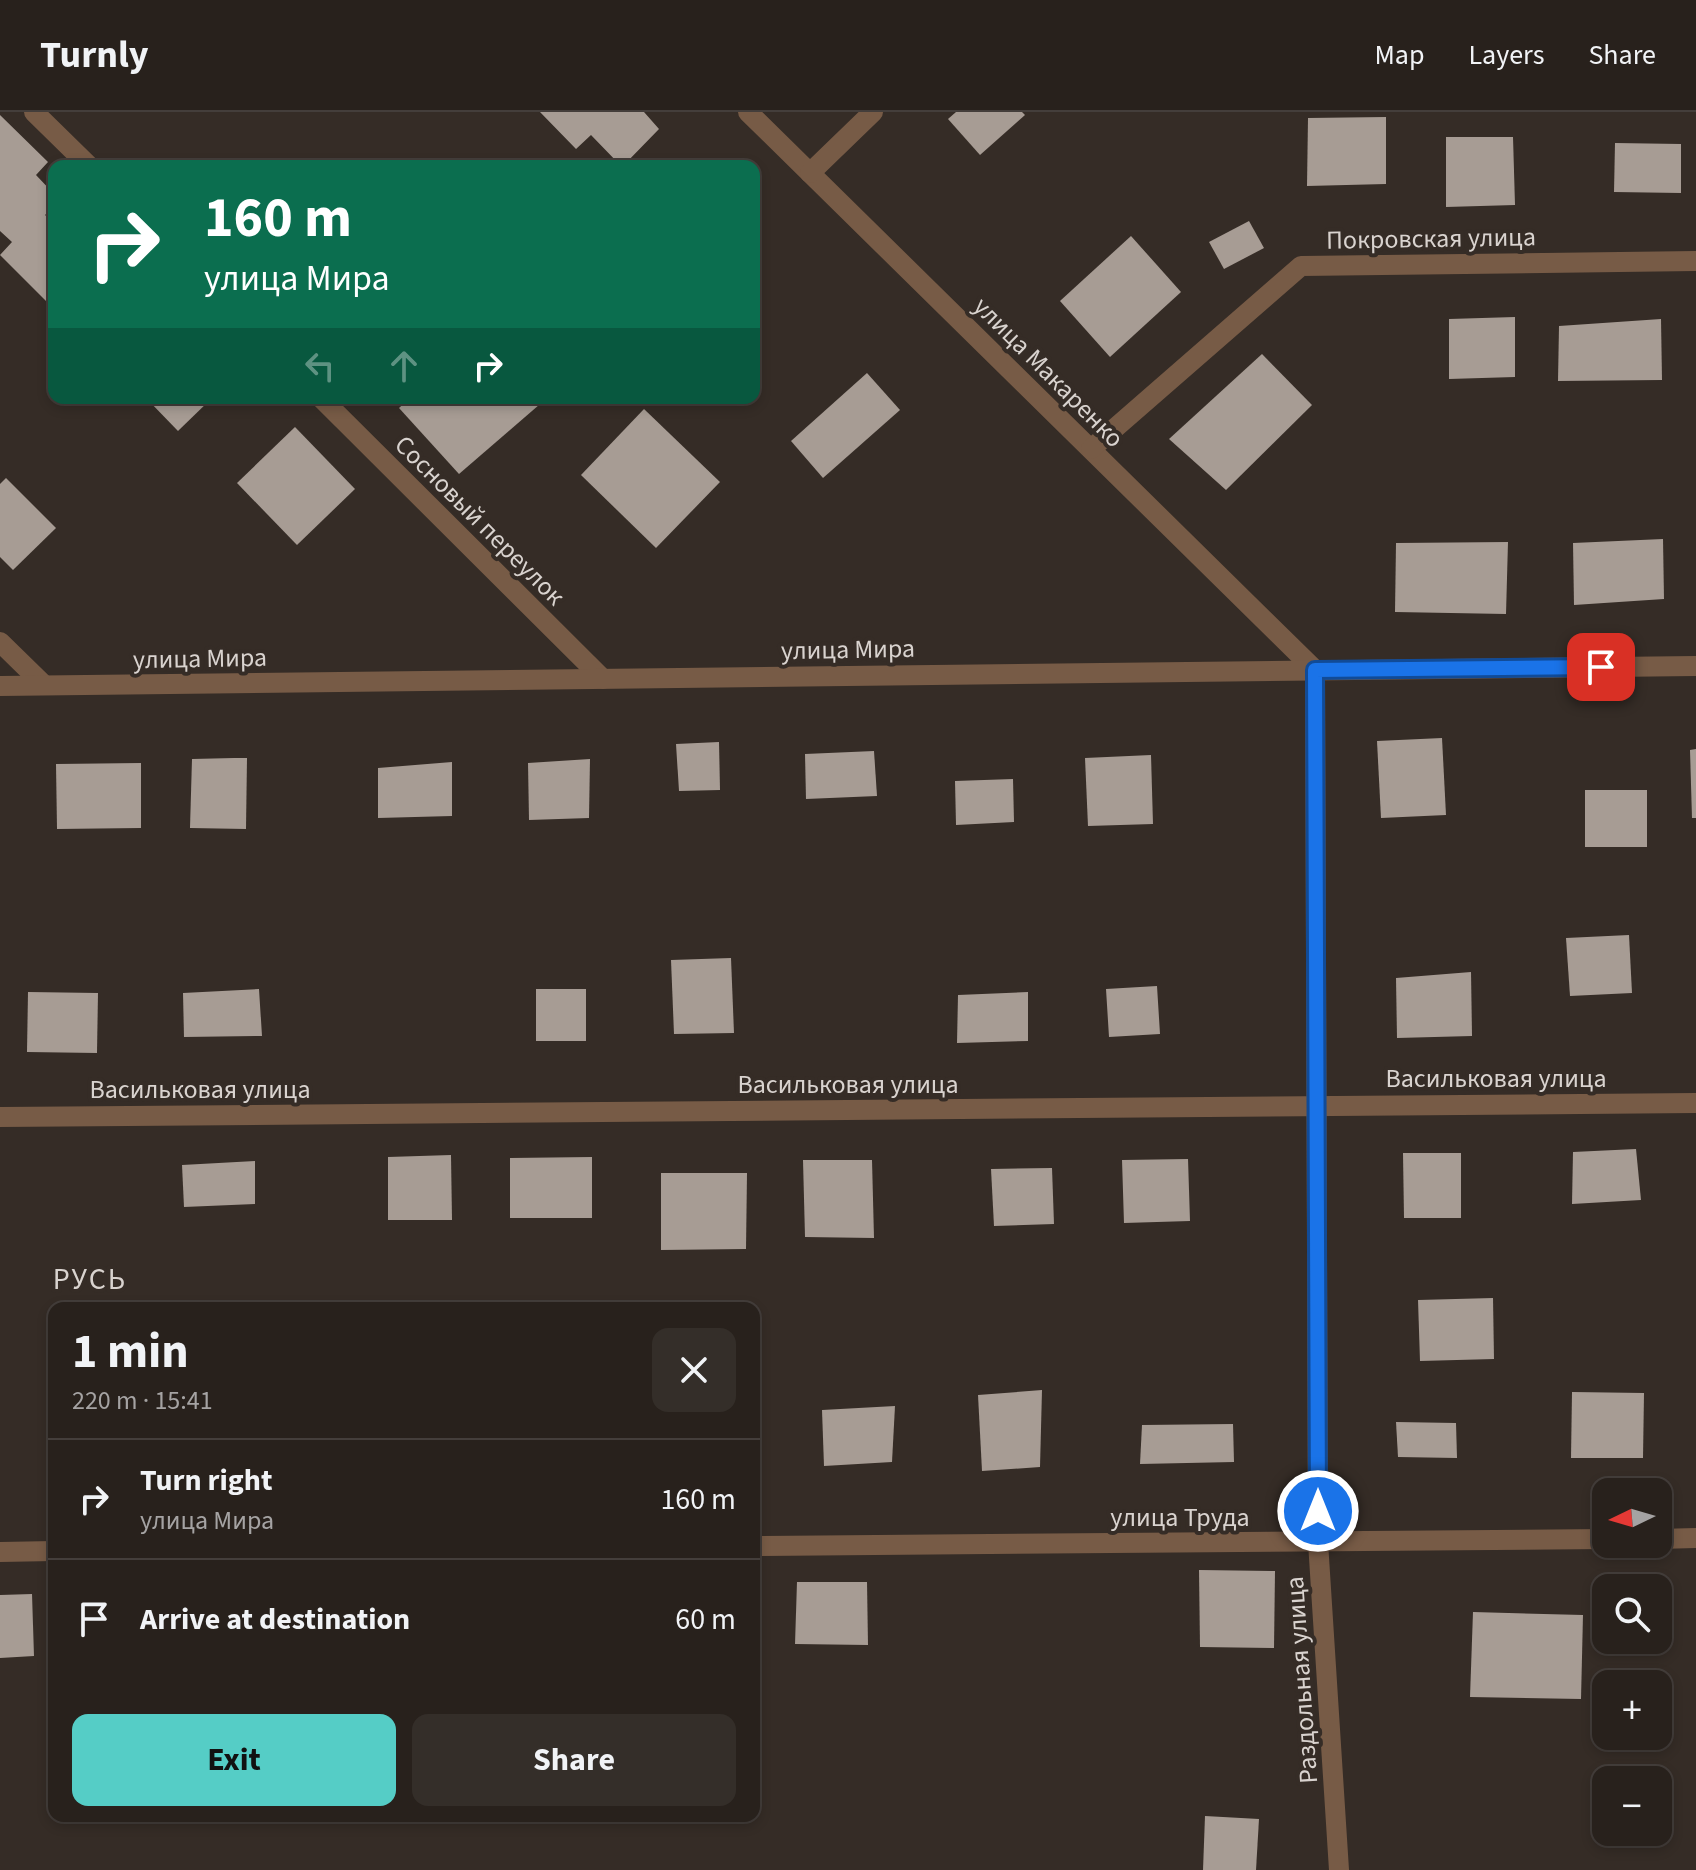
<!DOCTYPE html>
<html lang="en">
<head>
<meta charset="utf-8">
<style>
  body { margin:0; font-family:"Source Sans 3",sans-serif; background:#342e29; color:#f1f3f6; height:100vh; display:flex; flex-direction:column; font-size:30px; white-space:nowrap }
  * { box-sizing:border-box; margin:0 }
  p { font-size:26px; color:#a5a3a3 }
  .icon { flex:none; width:44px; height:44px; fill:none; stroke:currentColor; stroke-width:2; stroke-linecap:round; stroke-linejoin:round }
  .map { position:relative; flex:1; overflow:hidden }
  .side { position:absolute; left:48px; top:1190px; width:712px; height:520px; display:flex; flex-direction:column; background:#28211c; border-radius:16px; box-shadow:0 4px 12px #0003,0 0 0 2px #443e3b }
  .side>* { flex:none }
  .hud { position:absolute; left:48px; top:48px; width:712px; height:244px; border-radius:16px; box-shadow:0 4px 12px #0003,0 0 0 2px #443e3b; background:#0b6e4f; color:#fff; overflow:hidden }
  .needle { width:52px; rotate:265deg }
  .buttons { position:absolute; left:1592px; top:1366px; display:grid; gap:16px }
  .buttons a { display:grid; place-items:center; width:80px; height:80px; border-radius:16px; background:#28211c; box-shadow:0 4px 12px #0003,0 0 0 2px #443e3b; font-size:40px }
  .pin { position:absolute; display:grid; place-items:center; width:68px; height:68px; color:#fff; margin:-34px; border-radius:16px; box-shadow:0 4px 12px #0006 }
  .me { position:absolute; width:88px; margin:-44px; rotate:0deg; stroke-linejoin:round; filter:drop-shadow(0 0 6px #0008) }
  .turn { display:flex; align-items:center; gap:28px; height:168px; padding:0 24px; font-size:36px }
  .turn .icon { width:104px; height:104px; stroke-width:2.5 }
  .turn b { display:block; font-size:56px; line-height:68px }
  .lanes { display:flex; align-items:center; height:76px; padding:0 24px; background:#0003; justify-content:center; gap:40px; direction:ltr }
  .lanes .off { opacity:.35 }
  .round { display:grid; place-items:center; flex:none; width:84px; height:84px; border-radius:16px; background:#342e29 }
  .overview { display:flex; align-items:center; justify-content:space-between; height:136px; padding:0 24px }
  h1 { font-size:48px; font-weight:700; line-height:60px }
  .button { display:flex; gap:16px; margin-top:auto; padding:16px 24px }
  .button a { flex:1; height:92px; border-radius:16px; background:#55cdc6; color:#111; font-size:32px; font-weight:700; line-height:92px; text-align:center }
  .button a+a { background:#342e29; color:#f1f3f6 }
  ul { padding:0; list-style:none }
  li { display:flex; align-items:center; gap:24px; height:120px; padding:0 24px; border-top:2px solid #443e3b }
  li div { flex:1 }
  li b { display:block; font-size:30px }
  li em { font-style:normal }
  header { display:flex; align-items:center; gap:48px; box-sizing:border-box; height:112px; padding:0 40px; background:#28211c; border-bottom:2px solid #443e3b }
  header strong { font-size:38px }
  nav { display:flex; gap:44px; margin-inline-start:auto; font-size:28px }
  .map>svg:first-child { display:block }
  .building { fill:#a79c94 }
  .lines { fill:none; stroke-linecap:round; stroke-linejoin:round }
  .street { stroke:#775b46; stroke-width:20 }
  .route-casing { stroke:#114b97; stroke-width:20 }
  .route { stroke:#1a73e8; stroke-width:14 }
  .labels { text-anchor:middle; stroke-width:8; stroke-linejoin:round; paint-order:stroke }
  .street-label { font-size:26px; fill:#d9d3cf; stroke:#352c26 }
  .quarter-label { font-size:30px; letter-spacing:2px; fill:#d9d3cf; stroke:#352c26 }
</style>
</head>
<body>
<header>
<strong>Turnly</strong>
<nav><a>Map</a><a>Layers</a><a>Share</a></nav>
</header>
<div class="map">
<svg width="1696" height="1758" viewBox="0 0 1696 1758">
  <rect width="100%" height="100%" fill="#352c26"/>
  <g class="building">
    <path d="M540,0H644L659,17L623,54H621L591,23L576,37Z"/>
    <path d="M956,0H1022L1025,3L980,43L948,7Z"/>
    <path d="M0,3L48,50L36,63L54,82V94L45,103L54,111V194L52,195L0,143L12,130L0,119Z"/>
    <path d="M1386,5V72L1307,74L1308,6Z"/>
    <path d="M1446,25H1513L1515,93L1446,95Z"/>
    <path d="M1615,31L1681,32V81L1614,80Z"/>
    <path d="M302,46L310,54H293Z"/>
    <path d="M1249,109L1264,136L1224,157L1209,130Z"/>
    <path d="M1131,124L1181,180L1110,245L1060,189Z"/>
    <path d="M1515,205V265L1449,267V207Z"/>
    <path d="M1661,207L1662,268L1558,269L1559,214Z"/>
    <path d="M1262,242L1312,293L1226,378L1169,327Z"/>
    <path d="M867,261L900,298L823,366L791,329Z"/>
    <path d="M146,286H212L178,319Z"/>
    <path d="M410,286H547L459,362L399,296Z"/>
    <path d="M644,297L720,370L656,436L581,363Z"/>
    <path d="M295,315L355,377L297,433L237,371Z"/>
    <path d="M6,366L56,416L13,458L0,445V372Z"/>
    <path d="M1663,427L1664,487L1574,493L1573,431Z"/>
    <path d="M1508,430L1506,502L1395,500L1396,431Z"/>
    <path d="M1442,626L1446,703L1381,706L1377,629Z"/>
    <path d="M719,630L720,678L679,679L676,632Z"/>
    <path d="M1696,637V706H1692L1690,638Z"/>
    <path d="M874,639L877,684L806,687L805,642Z"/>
    <path d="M1151,643L1153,712L1088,714L1085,646Z"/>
    <path d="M234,646H247L246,717L190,716L192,647Z"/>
    <path d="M590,647L589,706L529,708L528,651Z"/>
    <path d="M452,650V704L378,706V656Z"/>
    <path d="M141,651V716L57,717L56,652Z"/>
    <path d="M1013,667L1014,710L956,713L955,669Z"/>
    <rect x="1585" y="678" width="62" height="57"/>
    <path d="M1629,823L1632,881L1570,884L1566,826Z"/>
    <path d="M731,846L734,921L674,922L671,848Z"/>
    <path d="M1471,860L1472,924L1397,926L1396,866Z"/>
    <path d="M1157,874L1160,922L1109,925L1106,877Z"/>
    <path d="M259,877L262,924L184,925L183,881Z"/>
    <rect x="536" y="877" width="50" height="52"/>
    <path d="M28,880L98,881L97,941L27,940Z"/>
    <path d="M1028,880V929L957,931L958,883Z"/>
    <path d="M1636,1037L1641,1088L1572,1092L1573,1040Z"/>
    <path d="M1403,1041H1461V1106H1404Z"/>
    <path d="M451,1043L452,1108H388V1045Z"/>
    <path d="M592,1045V1106H510V1046Z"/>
    <path d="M1188,1047L1190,1109L1124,1111L1122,1048Z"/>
    <path d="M803,1048H872L874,1126L805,1125Z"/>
    <path d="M255,1049V1092L184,1095L182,1053Z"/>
    <path d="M1052,1056L1054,1112L994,1114L991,1057Z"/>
    <path d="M661,1061H747L746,1137L661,1138Z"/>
    <path d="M1493,1186L1494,1247L1420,1249L1418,1188Z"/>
    <path d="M1042,1278L1040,1355L982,1359L978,1283Z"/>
    <path d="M1572,1280L1644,1281L1643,1346H1571Z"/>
    <path d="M895,1294L892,1350L824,1354L822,1298Z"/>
    <path d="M1396,1310L1456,1311L1457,1346L1398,1345Z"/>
    <path d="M1233,1312L1234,1350L1140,1352L1142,1313Z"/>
    <path d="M1199,1458L1275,1459L1274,1536L1200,1535Z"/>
    <path d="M797,1470H867L868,1533L795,1532Z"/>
    <path d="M32,1482L34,1544L0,1546V1483Z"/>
    <path d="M1473,1500L1583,1503L1581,1587L1470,1585Z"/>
    <path d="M1205,1704L1259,1707L1256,1758H1203Z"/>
  </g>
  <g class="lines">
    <g class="street">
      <path d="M34,0L89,54"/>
      <path d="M748,0L1315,558"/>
      <path d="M810,61L873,0"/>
      <path d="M321,286L603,567"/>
      <path d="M1091,337L1301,154L1696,149"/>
      <path d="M0,530L44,573"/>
      <path d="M1315,558L1318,1430L1339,1758"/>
      <path d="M0,574L1696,554"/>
      <path d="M0,1005L1696,991"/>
      <path d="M1658,1427L1696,1426"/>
      <path d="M754,1434L1606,1427"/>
      <path d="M0,1440L54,1439"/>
    </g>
  </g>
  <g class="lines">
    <defs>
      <path id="route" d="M1318,1399L1315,558L1601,555"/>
    </defs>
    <use href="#route" class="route-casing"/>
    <use href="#route" class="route"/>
  </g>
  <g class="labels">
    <g class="street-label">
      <text transform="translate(1431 126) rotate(-1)" y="9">Покровская улица</text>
      <text transform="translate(1049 260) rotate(45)" y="9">улица Макаренко</text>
      <text transform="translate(480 408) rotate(45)" y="9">Сосновый переулок</text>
      <text transform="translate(848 537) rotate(-1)" y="9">улица Мира</text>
      <text transform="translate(200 546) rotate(-1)" y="9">улица Мира</text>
      <text x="1496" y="975">Васильковая улица</text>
      <text x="848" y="981">Васильковая улица</text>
      <text x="200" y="986">Васильковая улица</text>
      <text x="1180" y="1414">улица Труда</text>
      <text transform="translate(1301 1568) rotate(-94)" y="9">Раздольная улица</text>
    </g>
    <g class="quarter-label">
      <text x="90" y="1177">РУСЬ</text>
    </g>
  </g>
</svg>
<div class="buttons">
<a><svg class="needle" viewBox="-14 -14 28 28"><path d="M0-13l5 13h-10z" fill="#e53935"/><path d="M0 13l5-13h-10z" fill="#a5a3a3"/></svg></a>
<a><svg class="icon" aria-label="search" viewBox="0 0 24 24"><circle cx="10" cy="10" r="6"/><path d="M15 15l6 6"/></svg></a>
<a>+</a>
<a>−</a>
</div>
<div class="pin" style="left:1601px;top:555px;background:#d93025"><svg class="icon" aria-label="arrive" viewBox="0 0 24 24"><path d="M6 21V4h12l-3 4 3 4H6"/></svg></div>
<svg class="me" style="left:1318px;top:1399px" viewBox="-20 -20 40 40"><circle r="17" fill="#1a73e8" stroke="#fff" stroke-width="3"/><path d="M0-11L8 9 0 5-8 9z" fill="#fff"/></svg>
<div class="hud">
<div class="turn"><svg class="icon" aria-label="right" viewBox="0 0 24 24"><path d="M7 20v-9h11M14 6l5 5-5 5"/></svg><div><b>160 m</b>улица Мира</div></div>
<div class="lanes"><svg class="icon off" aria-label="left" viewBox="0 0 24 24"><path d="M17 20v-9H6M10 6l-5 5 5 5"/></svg><svg class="icon off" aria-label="ahead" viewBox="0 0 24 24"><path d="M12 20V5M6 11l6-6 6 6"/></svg><svg class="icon" aria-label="right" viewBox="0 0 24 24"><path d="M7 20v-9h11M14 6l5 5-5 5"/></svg></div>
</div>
<section class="side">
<div class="overview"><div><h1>1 min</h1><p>220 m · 15:41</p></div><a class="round"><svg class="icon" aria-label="close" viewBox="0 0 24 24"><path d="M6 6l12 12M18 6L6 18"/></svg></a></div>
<ul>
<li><svg class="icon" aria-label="right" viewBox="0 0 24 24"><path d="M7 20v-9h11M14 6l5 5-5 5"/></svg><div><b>Turn right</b><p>улица Мира</p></div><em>160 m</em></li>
<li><svg class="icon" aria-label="arrive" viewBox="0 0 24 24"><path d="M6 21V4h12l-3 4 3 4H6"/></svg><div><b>Arrive at destination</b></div><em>60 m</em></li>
</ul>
<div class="button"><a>Exit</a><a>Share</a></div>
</section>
</div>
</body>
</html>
